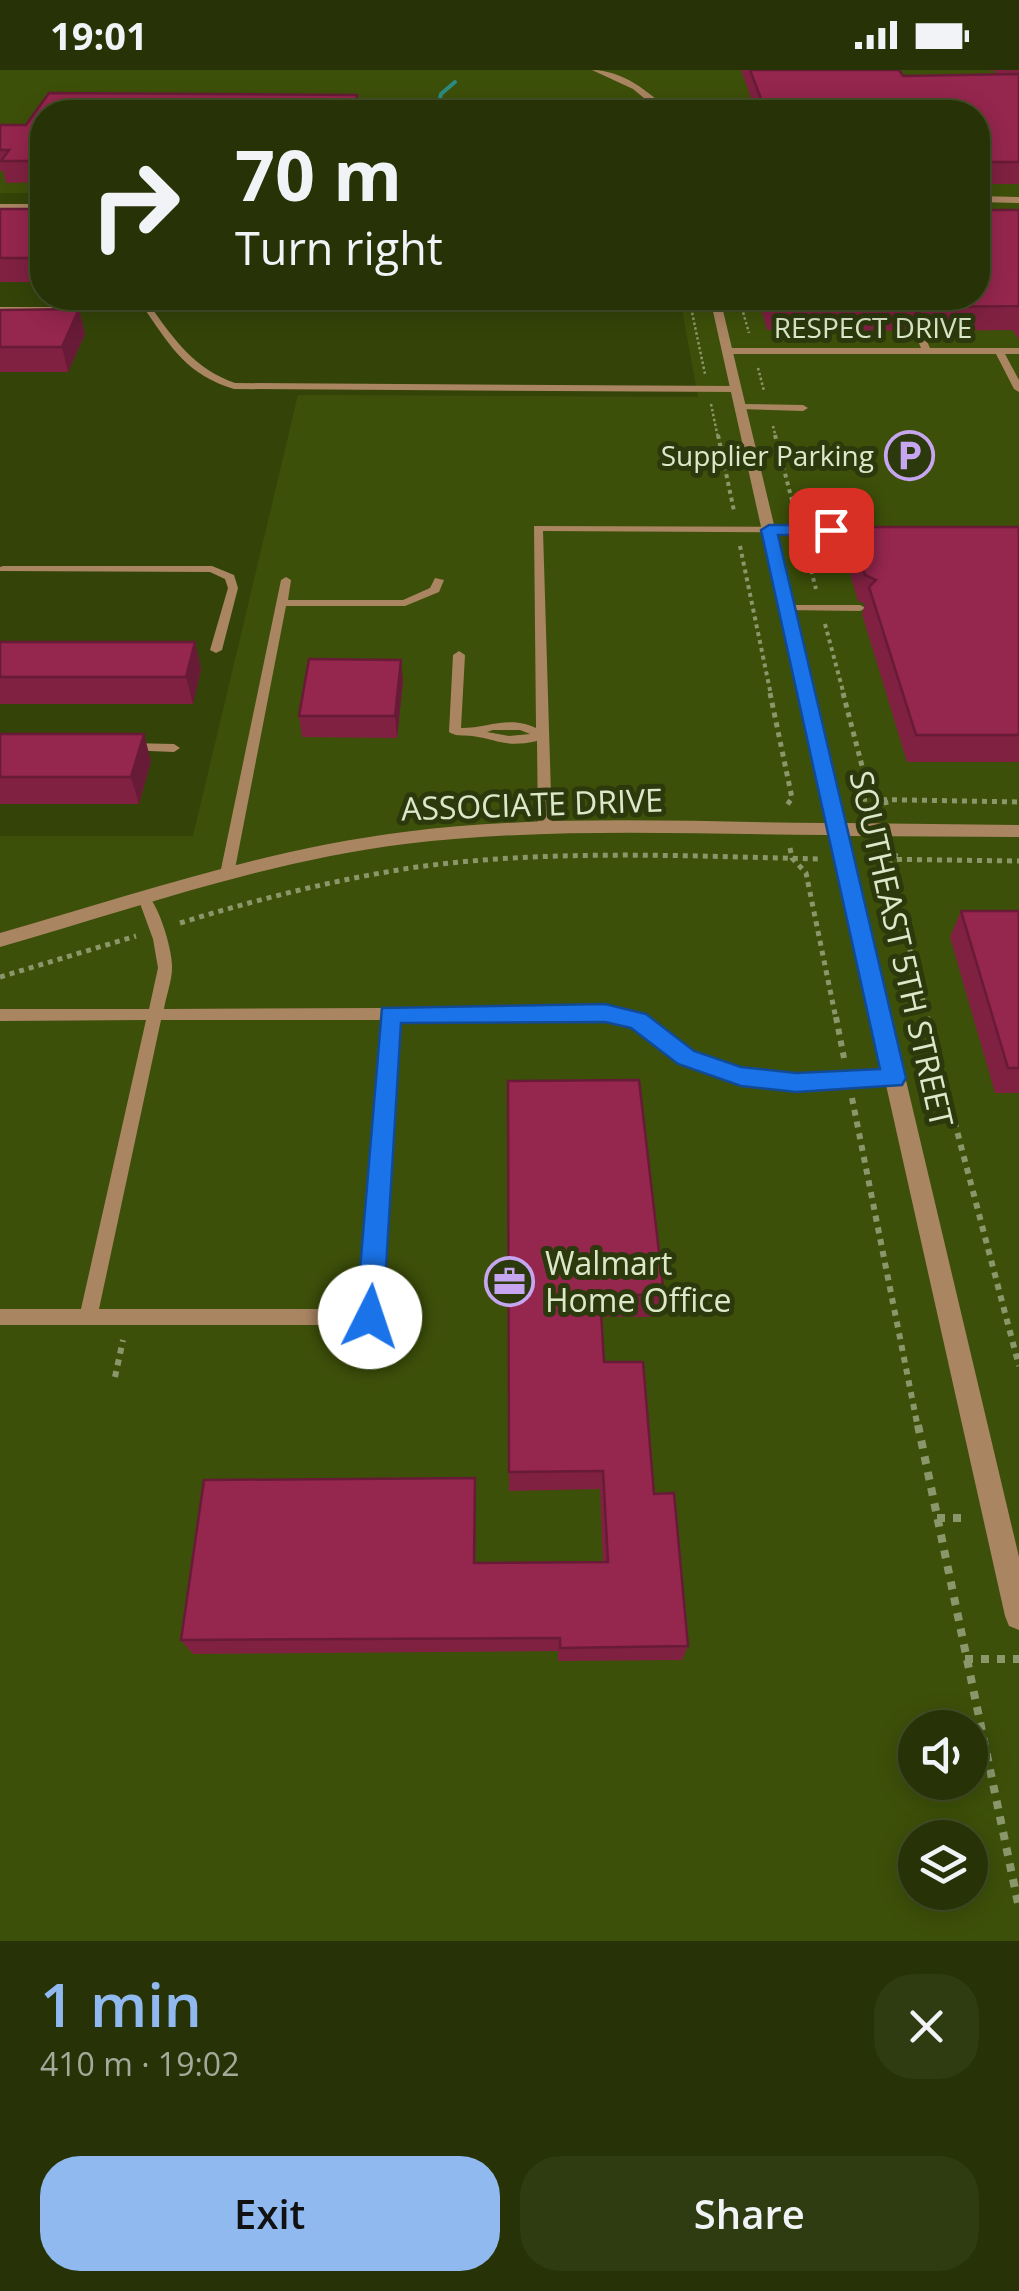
<!DOCTYPE html>
<html lang="en">
<head>
<meta charset="utf-8">
<style>
  body { margin:0; font-family:"Open Sans",sans-serif; background:#2f3b10; color:#f1f3f6; height:100vh; display:flex; flex-direction:column; font-size:38px; white-space:nowrap }
  * { box-sizing:border-box; margin:0 }
  p { font-size:32px; color:#a4aa9b }
  .icon { flex:none; width:55px; height:55px; fill:none; stroke:currentColor; stroke-width:2; stroke-linecap:round; stroke-linejoin:round }
  .map { position:relative; height:1871px; overflow:hidden }
  .drawer { display:flex; flex-direction:column; background:#273306; flex:1 }
  .drawer>* { flex:none }
  .guide { position:absolute; left:30px; top:30px; width:960px; height:210px; border-radius:40px; box-shadow:0 5px 25px #0003,0 0 0 2px #434e28; background:#273306; color:#f1f3f6; overflow:hidden }
  .fabs { position:absolute; left:898px; top:1640px; display:grid; gap:20px }
  .fabs a { display:grid; place-items:center; width:90px; height:90px; border-radius:50%; background:#273306; box-shadow:0 5px 25px #0003,0 0 0 2px #434e28; font-size:50px }
  .pin { position:absolute; display:grid; place-items:center; width:85px; height:85px; color:#fff; margin:-42px; border-radius:20px; box-shadow:0 5px 15px #0006 }
  .me { position:absolute; width:110px; margin:-55px; rotate:4deg; stroke-linejoin:round; filter:drop-shadow(0 0 8px #0008) }
  .turn { display:flex; align-items:center; gap:35px; height:210px; padding:0 40px; font-size:45px }
  .turn .icon { width:130px; height:130px; stroke-width:2.5 }
  .turn b { display:block; font-size:70px; line-height:85px }
  .round { display:grid; place-items:center; flex:none; width:105px; height:105px; border-radius:40px; background:#2f3b10 }
  .head { display:flex; align-items:center; justify-content:space-between; height:170px; padding:0 40px }
  h1 { font-size:60px; font-weight:600; line-height:75px; color:#90b9f0 }
  .action { display:flex; gap:20px; margin-top:auto; padding:20px 40px }
  .action a { flex:1; height:115px; border-radius:40px; background:#90b9f0; color:#111; font-size:40px; font-weight:600; line-height:115px; text-align:center }
  .action a+a { background:#2f3b10; color:#f1f3f6 }
  .status { display:flex; justify-content:space-between; align-items:center; height:70px; padding:0 50px; background:#273306; direction:ltr }
  .status svg { height:28px; fill:currentColor }
  .map>svg:first-child { display:block }
  .built { fill:#3d5009; fill-rule:evenodd }
  .lines { fill:none; stroke-linecap:round; stroke-linejoin:round }
  .stream { stroke:#2d8c81; stroke-width:4 }
  .path-far4 { stroke:#8a976a; stroke-width:2.5; stroke-dasharray:2.5 2.5; stroke-linecap:butt }
  .path-far3 { stroke:#8a976a; stroke-width:4; stroke-dasharray:4 4; stroke-linecap:butt }
  .path-far2 { stroke:#8a976a; stroke-width:5; stroke-dasharray:5 5; stroke-linecap:butt }
  .path-far1 { stroke:#8a976a; stroke-width:6; stroke-dasharray:6 6; stroke-linecap:butt }
  .path { stroke:#8a976a; stroke-width:8; stroke-dasharray:8 8; stroke-linecap:butt }
  .service { fill:#aa8562; fill-rule:evenodd }
  .tertiary { fill:#aa8562; fill-rule:evenodd }
  .wall { fill:#802142 }
  .shaded-wall { fill:#681b36 }
  .building { fill:#95264d; stroke:#681b36; stroke-width:2.5 }
  .route { fill:#1a73e8; stroke:#114b97; stroke-width:2.5 }
  .labels { text-anchor:middle; stroke-width:10; stroke-linejoin:round; paint-order:stroke }
  .far-street-label { font-size:28px; fill:#dde8ca; stroke:#2c390d }
  .far-poi-label { font-size:28px; fill:#dde8ca; stroke:#2c390d; text-anchor:end }
  .street-label { font-size:32px; fill:#dde8ca; stroke:#2c390d }
  .poi-label { font-size:32px; fill:#dde8ca; stroke:#2c390d; text-anchor:start }
</style>
</head>
<body>
<div class="status"><b>19:01</b><svg viewBox="0 0 49 12"><path d="M0 12V9h3v3zM5 12V6h3v6zM10 12V3h3v9zM15 12V0h3v12zM26 1h20v11H26zM47 4h2v5h-2z"/></svg></div>
<div class="map">
<svg width="1019" height="1871" viewBox="0 0 1019 1871">
  <rect width="100%" height="100%" fill="#344408"/>
  <path class="built" d="M0,0H1019V1871H0V766H193L298,325L698,327L680,228H978V42H42V123H0ZM915,1658H970V1712H915ZM915,1768H970V1822H915Z"/>
  <g class="lines">
    <path class="stream" d="M437,42L441,24L455,12"/>
    <g class="path-far4">
      <path d="M689,228L705,304"/>
      <path d="M739,228L749,263"/>
      <path d="M758,298L764,321"/>
      <path d="M711,334L718,368"/>
      <path d="M773,356L776,368"/>
    </g>
    <g class="path-far3">
      <path d="M718,365L734,441"/>
      <path d="M775,365L795,442"/>
      <path d="M740,476L771,625"/>
      <path d="M805,477L816,519"/>
      <path d="M825,554L844,625"/>
    </g>
    <g class="path-far2">
      <path d="M770,623L792,728L785,738"/>
      <path d="M843,623L868,719L885,729L887,738"/>
      <path d="M852,729L1019,732"/>
      <path d="M790,778L792,788L806,803L836,949"/>
      <path d="M896,783L890,804L928,949"/>
      <path d="M867,789L1019,791"/>
      <path d="M180,853C258,829 337,809 417,797C551,779 687,786 821,789"/>
      <path d="M0,907L136,866"/>
    </g>
    <g class="path-far1">
      <path d="M836,947L844,988"/>
      <path d="M927,947L1019,1296"/>
      <path d="M852,1028L918,1358"/>
      <path d="M115,1307L123,1270"/>
    </g>
    <g class="path">
      <path d="M918,1355L1019,1838"/>
      <path d="M937,1448H969"/>
      <path d="M965,1589H1019"/>
    </g>
    <g class="service">
      <path d="M0,237H151C175,271 195,299 235,313L736,316L741,319L736,322L234,319C188,305 172,279 146,241H0Z"/>
      <path d="M918,258L922,261L930,278H1019V284H1005L1019,310V322L1014,319L996,284H727L723,281L727,278H921L914,261Z"/>
      <path d="M741,334L803,335L808,338L803,341L738,339L736,337Z"/>
      <path d="M534,456L868,457L873,460L868,463L543,461L552,758L545,763L538,758L537,671C505,678 500,670 472,666C462,665 457,667 449,662L453,585L459,581L465,585L461,658C489,658 508,645 536,658ZM493,660H520L530,664L509,666L487,662Z"/>
      <path d="M212,496L234,505L238,518L222,580L216,583L210,580L228,518L225,509L210,502L0,501V497L3,496Z"/>
      <path d="M286,507L291,510L288,530H403L430,518L435,508L444,510L439,522L405,536H286L234,804L227,809L220,804L281,510Z"/>
      <path d="M787,535H860L866,538L860,541L783,540L781,538Z"/>
      <path d="M129,673L174,674L180,678L174,682L125,680L123,677Z"/>
      <path d="M145,823C158,831 173,881 172,898C172,911 166,926 164,939L605,937L643,947L691,984L741,1001L796,1006L894,1002L900,1003L902,1008L900,1013L894,1014L796,1018L741,1013L681,992L633,956L605,949L397,950L379,1247L376,1253L370,1255H0V1239H81L146,950L0,951V939H149L158,898L153,869L138,828ZM161,950H382L362,1239H99Z"/>
    </g>
    <g class="tertiary">
      <path d="M592,0C622,0 650,22 670,42H661L633,19Z"/>
      <path d="M978,126L1019,127V133L978,132Z"/>
      <rect x="0" y="134" width="42" height="6"/>
      <path d="M710,228H720L845,753L1019,755V767L848,766L1019,1487V1560L1009,1556L1005,1546L830,765C689,764 545,757 405,774C267,791 133,839 0,877V863C133,825 266,779 404,762C543,744 687,752 827,753Z"/>
    </g>
  </g>
  <g class="wall">
    <path d="M741,0H899L903,6L995,4L996,1L985,0H1019V114H978V42H756Z"/>
    <path d="M49,23L357,25L359,42H42V112L6,113L3,101H0V55H26Z"/>
    <rect x="0" y="139" width="42" height="73"/>
    <path d="M1019,140V270L1013,260L926,261L918,254L910,261L767,260L758,228H978Z"/>
    <path d="M79,239L85,264L68,302H0V240Z"/>
    <path d="M850,457H1019V692H907L862,544L865,534L858,531L844,483Z"/>
    <path d="M0,572H195L201,599L193,634H0Z"/>
    <path d="M403,611L397,668L302,667L299,646Z"/>
    <path d="M0,664L151,691L139,734H0Z"/>
    <path d="M961,841H1019V1023H995L950,867Z"/>
    <path d="M508,1011L664,1225L659,1247H602L604,1292L654,1424L688,1576L682,1590L558,1591V1581L193,1584L181,1570L475,1408V1493L603,1492L600,1419L509,1421Z"/>
  </g>
  <g class="shaded-wall">
    <path d="M357,25L359,42H353Z"/>
    <path d="M924,230L918,254L910,261L916,237Z"/>
    <path d="M79,239L85,264L68,302L62,277Z"/>
    <path d="M195,572L201,599L193,634L186,607Z"/>
    <path d="M401,590L403,611L397,668L395,646Z"/>
    <path d="M144,664L151,691L139,734L131,707Z"/>
    <path d="M475,1408L476,1426L475,1509L474,1493Z"/>
  </g>
  <g class="building">
    <path d="M750,0H899L903,6L1019,4V92H978V42H766Z"/>
    <path d="M49,23L357,25L353,42H42V91H1L9,80H0V55H26Z"/>
    <rect x="0" y="139" width="42" height="49"/>
    <path d="M978,140H1019V236L932,237L924,230L916,237L771,236L768,228H978Z"/>
    <path d="M79,239L62,277H0V240Z"/>
    <path d="M850,457H1019V665H916L869,517L876,510L865,505Z"/>
    <path d="M0,572H195L186,607H0Z"/>
    <path d="M309,589L401,590L395,646H299Z"/>
    <path d="M0,664H144L131,707H0Z"/>
    <path d="M961,841H1019V998H1008Z"/>
    <path d="M639,1010L664,1225H600L604,1292H643L654,1424L674,1423L688,1576L560,1578V1568L181,1570L204,1410L475,1408L474,1493L608,1492L603,1401L509,1402L508,1011Z"/>
  </g>
  <path class="route" d="M769,455H831L839,460L831,465H778L906,1008L902,1015L796,1022L741,1016L678,994L631,958L605,952L401,953L383,1247L379,1256L370,1260L360,1256L356,1247L382,938L605,934L646,944L694,981L741,997L796,1003L880,999L761,460Z"/>
  <defs>
    <symbol id="parking-ring" viewBox="-11 -11 22 22"><circle r="9.5" fill="#2c390d" stroke="#c6a6f0" stroke-width="1.5"/><path d="M-3.5-5.5H1a3.5 3.5 0 0 1 0 7H-1V5.5H-3.5ZM-1-3.4V-.6H.8a1.4 1.4 0 0 0 0-2.8Z" fill="#c6a6f0"/></symbol>
    <symbol id="office-ring" viewBox="-11 -11 22 22"><circle r="9.5" fill="#2c390d" stroke="#c6a6f0" stroke-width="1.5"/><path d="M-6-3h4V-5.5h4V-3h4V5H-6ZM-1-4.5V-3h2v-1.5ZM-6 0V1H6V0Z" fill="#c6a6f0"/></symbol>
  </defs>
  <g fill-rule="evenodd">
    <use href="#parking-ring" x="882" y="358" width="55" height="55"/>
    <use href="#office-ring" x="482" y="1184" width="55" height="55"/>
  </g>
  <g class="labels">
    <g class="far-street-label">
      <text x="873" y="268">RESPECT DRIVE</text>
    </g>
    <g class="far-poi-label">
      <text x="874" y="396">Supplier Parking</text>
    </g>
    <g class="street-label">
      <text transform="translate(532 735) rotate(-2)" y="11">ASSOCIATE DRIVE</text>
      <text transform="translate(901 879) rotate(77)" y="11">SOUTHEAST 5TH STREET</text>
    </g>
    <g class="poi-label">
      <text x="545" y="1205">Walmart<tspan x="545" dy="37">Home Office</tspan></text>
    </g>
  </g>
</svg>
<div class="fabs">
<a><svg class="icon" aria-label="sound" viewBox="0 0 24 24"><path d="M4 9h4l5-4v14l-5-4H4zM17 9q2 3 0 6"/></svg></a>
<a><svg class="icon" aria-label="layers" viewBox="0 0 24 24"><path d="M12 4l9 5-9 5-9-5zM3 14l9 5 9-5"/></svg></a>
</div>
<div class="pin" style="left:831px;top:460px;background:#d93025"><svg class="icon" aria-label="arrive" viewBox="0 0 24 24"><path d="M6 21V4h12l-3 4 3 4H6"/></svg></div>
<svg class="me" style="left:370px;top:1247px" viewBox="-20 -20 40 40"><circle r="19" fill="#fff"/><path d="M0-13L10 11 0 6-10 11z" fill="#1a73e8"/></svg>
<div class="guide">
<div class="turn"><svg class="icon" aria-label="right" viewBox="0 0 24 24"><path d="M7 20v-9h11M14 6l5 5-5 5"/></svg><div><b>70 m</b>Turn right</div></div>
</div>
</div>
<section class="drawer">
<div class="head"><div><h1>1 min</h1><p>410 m · 19:02</p></div><a class="round"><svg class="icon" aria-label="close" viewBox="0 0 24 24"><path d="M6 6l12 12M18 6L6 18"/></svg></a></div>
<div class="action"><a>Exit</a><a>Share</a></div>
</section>
</body>
</html>
